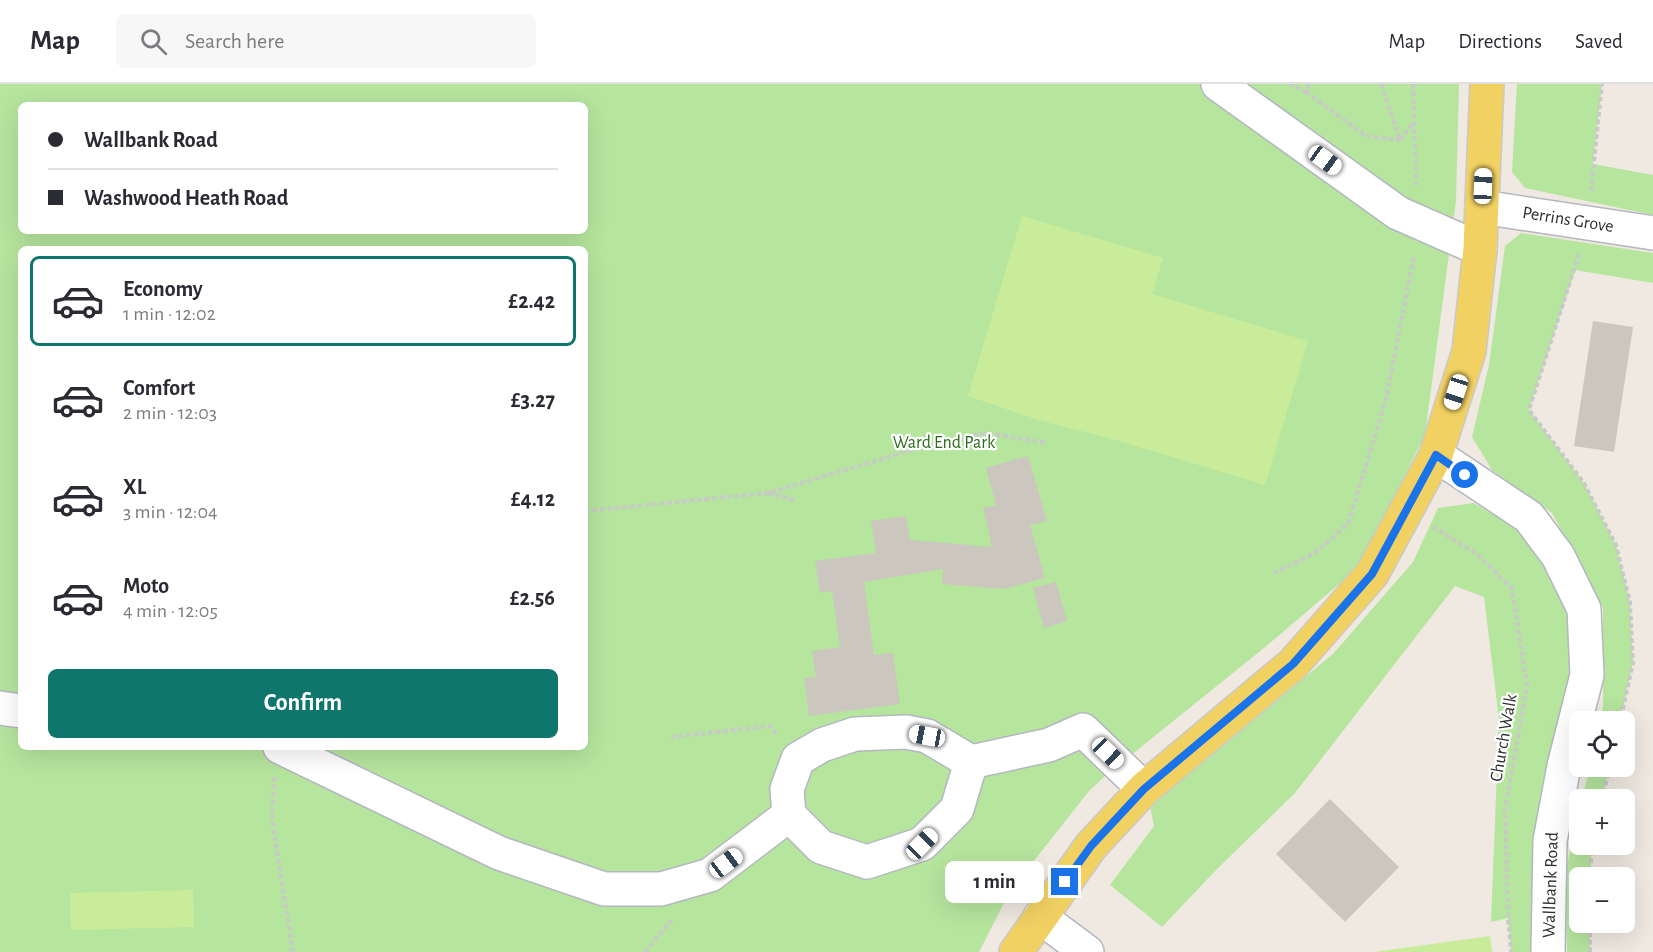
<!DOCTYPE html>
<html lang="en">
<head>
<meta charset="utf-8">
<style>
  body { margin:0; font-family:"Alegreya Sans",sans-serif; background:#f7f7f7; color:#2b2b33; height:100vh; display:flex; flex-direction:column; font-size:22px; white-space:nowrap }
  * { box-sizing:border-box; margin:0 }
  p { font-size:20px; color:#7c7c81 }
  .icon { flex:none; width:33px; height:33px; fill:none; stroke:currentColor; stroke-width:2; stroke-linecap:round; stroke-linejoin:round }
  .map { position:relative; flex:1; overflow:hidden }
  .side { position:absolute; left:18px; top:162px; width:570px; height:504px; display:flex; flex-direction:column; background:#fff; border-radius:9px; box-shadow:0 6px 24px #0002 }
  .side>* { flex:none }
  .guide { position:absolute; left:18px; top:18px; width:570px; height:132px; border-radius:9px; box-shadow:0 6px 24px #0002; display:grid; align-content:center; height:132px; padding:0 30px; background:#fff }
  .buttons { position:absolute; left:1569px; top:627px; display:grid; gap:12px }
  .buttons a { display:grid; place-items:center; width:66px; height:66px; border-radius:9px; background:#fff; box-shadow:0 6px 24px #0002; font-size:30px }
  .end { position:absolute; width:27px; height:27px; margin:-14px; border:8px solid #1a73e8; background:#fff; box-shadow:0 0 0 3px #fff }
  .from { border-radius:50% }
  .bubble { position:absolute; height:42px; border-radius:9px; background:#fff; box-shadow:0 6px 24px #0002; font-size:20px; font-weight:700; line-height:42px; text-align:center }
  .car { position:absolute; width:18px; height:36px; margin:-18px -9px; border-radius:8px; box-shadow:0 0 4px 2px #0007; background:linear-gradient(#fff 24%,#345 0 40%,#fff 0 76%,#345 0 86%,#fff 0) }
  .guide b { display:flex; align-items:center; gap:21px; height:57px; font-size:22px }
  .guide b+b { border-top:2px solid #e1e1e2 }
  .guide i { width:15px; height:15px; background:#2b2b33 }
  ul { padding:10px 0 0; list-style:none }
  li { display:flex; align-items:center; gap:18px; height:90px; margin:0 12px 9px; padding:0 18px; border:3px solid transparent; border-radius:9px }
  li div { flex:1 }
  li b { display:block; font-size:22px }
  li em { font-style:normal; font-weight:700 }
  li.current { border-color:#0f766e }
  li>.icon { width:54px; height:54px; stroke-width:1.5 }
  .cta { display:flex; gap:12px; margin-top:auto; padding:12px 30px }
  .cta a { flex:1; height:69px; border-radius:9px; background:#0f766e; color:#fff; font-size:24px; font-weight:700; line-height:69px; text-align:center }
  header { display:flex; align-items:center; gap:36px; box-sizing:border-box; height:84px; padding:0 30px; background:#fff; border-bottom:2px solid #e1e1e2 }
  header strong { font-size:28px }
  nav { display:flex; gap:33px; margin-inline-start:auto; font-size:21px }
  .search { width:420px; height:54px; background:#f7f7f7; display:flex; align-items:center; gap:15px; box-sizing:border-box; padding:0 21px; border-radius:9px; color:#7c7c81; font-size:22px }
  .map>svg:first-child { display:block }
</style>
</head>
<body>
<header>
<strong>Map</strong>
<div class="search"><svg class="icon" aria-label="search" viewBox="0 0 24 24"><circle cx="10" cy="10" r="6"/><path d="M15 15l6 6"/></svg>Search here</div>
<nav><a>Map</a><a>Directions</a><a>Saved</a></nav>
</header>
<div class="map">
<svg width="1653" height="868" viewBox="0 0 1653 868">
  <rect width="100%" height="100%" fill="#efe9e1"/>
  <!-- green -->
  <path fill="#b6e59e" fill-rule="evenodd" d="M0 0H1459L1456 117 1425 351 1358 484 1264 564 1105 692 1089 707 1010 807 979 868H0ZM21 21H585V147H21ZM21 165H585V663H21Z
    M1517 0H1602L1593 80 1653 91V131L1525 104 1512 88Z
    M1521 149 1653 169V199L1575 186 1529 326 1584 399 1616 461 1630 518 1633 579 1620 637H1600L1603 622V524L1552 429 1492 386 1472 353 1489 281 1505 162Z
    M1474 419 1516 444 1556 493 1574 553 1571 605 1536 868H1511L1508 834 1491 838 1499 635 1484 513 1455 502 1295 709 1217 785 1162 843 1110 801 1154 742 1150 722 1333 570 1413 478 1438 424Z
    M1590 682 1610 683 1602 715H1582Z
    M1579 727 1580 760 1592 761 1590 793 1580 794V838L1590 839V868H1567L1566 786Z"/>
  <!-- pitch -->
  <path fill="#c9ec9a" d="M1022 132 1163 174 1152 210 1308 257 1265 401 1109 354 1045 338 968 312Z
    M193 806 194 843 71 846 70 809Z
    M1490 852 1492 868H1374Z"/>
  <!-- building -->
  <path fill="#cbc7bf" d="M1593 237 1633 243 1614 368 1574 362Z
    M1028 372 1047 437 1030 441 1045 494 1004 505 942 500 943 485 864 498 874 571 893 569 900 620 809 632 804 594 816 593 812 567 840 563 832 507 820 509 815 477 876 469 871 437 906 432 910 456 992 463 983 424 996 421 986 384Z
    M1056 498 1067 537 1044 544 1033 504Z
    M1330 715 1399 783 1345 838 1276 770Z"/>
  <g fill="none" stroke-linecap="round" stroke-linejoin="round">
    <defs>
      <path id="minor" d="M1218 0 1398 129 1480 165
        M1482 123 1653 149
        M1436 371 1529 433 1558 472 1584 525 1587 591 1564 682 1550 757 1548 868
        M0 624 21 627
        M280 663 499 769 604 805H661L710 791 789 731
        M971 678 957 725 922 760 867 778 821 763 789 731 787 705 798 675 822 661 855 650 906 648 927 652 971 678 1049 661 1083 646 1144 705
        M1040 833 1087 868"/>
      <path id="major" d="M1016 868 1091 762 1144 705 1293 580 1372 490 1406 427 1436 371 1469 267 1480 165 1487 0"/>
    </defs>
    <!-- minor casing -->
    <use href="#minor" stroke="#b4b7c1" stroke-width="36"/>
    <!-- major casing -->
    <use href="#major" stroke="#c9c9c9" stroke-width="36"/>
    <!-- path -->
    <path stroke="#c9c9c9" stroke-width="4" stroke-dasharray="4.5 3" stroke-linecap="butt" d="M1289 0 1306 8 1309 0
      M1381 0 1400 56
      M1413 0 1416 101
      M1306 8 1366 52 1400 56
      M1400 56 1413 39
      M1591 107 1602 0
      M1579 170 1529 326 1584 399 1616 461 1630 518 1633 579 1620 638
      M768 409 797 417
      M585 427 768 409 918 364 986 349 1048 359
      M1433 443 1477 470 1512 505 1527 601 1505 725 1508 834 1511 868
      M1274 489 1315 469 1348 440 1386 315 1414 171
      M671 653 770 642 778 652
      M274 693 272 736 293 868
      M1602 716 1610 682
      M1590 794 1592 760
      M645 868 672 836
      M1590 868V838"/>
    <!-- minor -->
    <use href="#minor" stroke="#fff" stroke-width="33"/>
    <!-- major -->
    <use href="#major" stroke="#f2d163" stroke-width="33"/>
  </g>
  <g fill="none" stroke-linecap="round" stroke-linejoin="round">
    <!-- route -->
    <path stroke="#1a73e8" stroke-width="8" d="M1065 798 1091 762 1144 705 1293 580 1372 490 1436 371 1465 391"/>
  </g>
  <g text-anchor="middle" dominant-baseline="central" stroke-width="4.5" stroke-linejoin="round" paint-order="stroke">
    <!-- street labels -->
    <g font-size="18" fill="#2e2e2e" stroke="#fff">
      <text transform="translate(1568 136) rotate(9)">Perrins Grove</text>
      <text transform="translate(1504 654) rotate(-80)">Church Walk</text>
      <text transform="translate(1551 801) rotate(-88)">Wallbank Road</text>
    </g>
    <!-- park labels -->
    <g font-size="18" fill="#2c6e1b" stroke="#fff">
      <text x="944" y="359">Ward End Park</text>
    </g>
  </g>
</svg>
<div class="buttons">
<a><svg class="icon" aria-label="locate" viewBox="0 0 24 24"><circle cx="12" cy="12" r="6"/><path d="M12 2v4M12 18v4M2 12h4M18 12h4"/></svg></a>
<a>+</a>
<a>−</a>
</div>
<i class="end from" style="left:1465px;top:391px"></i>
<i class="end" style="left:1065px;top:798px"></i>
<div class="bubble" style="left:945px;top:777px;width:99px">1 min</div>
<i class="car" style="left:1325px;top:76px;rotate:126deg"></i>
<i class="car" style="left:1483px;top:102px;rotate:2deg"></i>
<i class="car" style="left:1456px;top:308px;rotate:198deg"></i>
<i class="car" style="left:927px;top:652px;rotate:281deg"></i>
<i class="car" style="left:1108px;top:669px;rotate:134deg"></i>
<i class="car" style="left:922px;top:760px;rotate:45deg"></i>
<i class="car" style="left:726px;top:779px;rotate:53deg"></i>
<div class="guide">
<b><i class="from"></i>Wallbank Road</b>
<b><i></i>Washwood Heath Road</b>
</div>
<section class="side">
<ul>
<li class="current"><svg class="icon" aria-label="car" viewBox="0 0 24 24"><path d="M5 17H2v-5l4-1 3-4h7l3 4 3 1v5h-3M9 17h6M6 11h13"/><circle cx="7" cy="17" r="2"/><circle cx="17" cy="17" r="2"/></svg><div><b>Economy</b><p>1 min · 12:02</p></div><em>£2.42</em></li>
<li><svg class="icon" aria-label="car" viewBox="0 0 24 24"><path d="M5 17H2v-5l4-1 3-4h7l3 4 3 1v5h-3M9 17h6M6 11h13"/><circle cx="7" cy="17" r="2"/><circle cx="17" cy="17" r="2"/></svg><div><b>Comfort</b><p>2 min · 12:03</p></div><em>£3.27</em></li>
<li><svg class="icon" aria-label="car" viewBox="0 0 24 24"><path d="M5 17H2v-5l4-1 3-4h7l3 4 3 1v5h-3M9 17h6M6 11h13"/><circle cx="7" cy="17" r="2"/><circle cx="17" cy="17" r="2"/></svg><div><b>XL</b><p>3 min · 12:04</p></div><em>£4.12</em></li>
<li><svg class="icon" aria-label="car" viewBox="0 0 24 24"><path d="M5 17H2v-5l4-1 3-4h7l3 4 3 1v5h-3M9 17h6M6 11h13"/><circle cx="7" cy="17" r="2"/><circle cx="17" cy="17" r="2"/></svg><div><b>Moto</b><p>4 min · 12:05</p></div><em>£2.56</em></li>
</ul>
<div class="cta"><a>Confirm</a></div>
</section>
</div>
</body>
</html>
